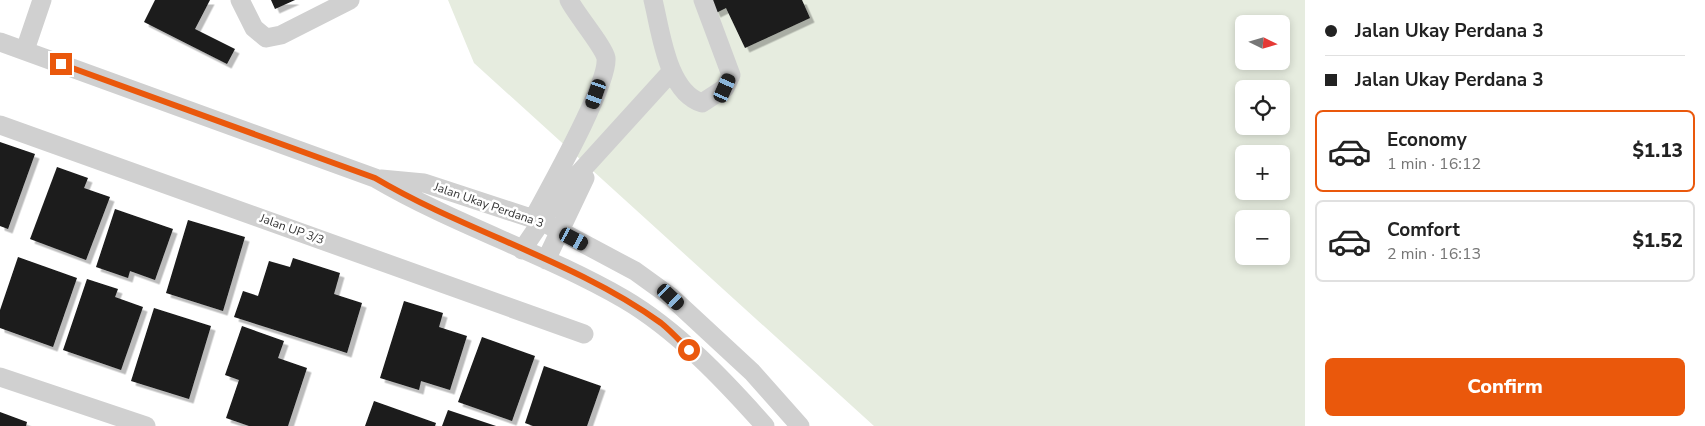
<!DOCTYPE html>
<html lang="en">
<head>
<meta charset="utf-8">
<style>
  body { margin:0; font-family:"Nunito Sans",sans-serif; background:#f2f2f2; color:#222; height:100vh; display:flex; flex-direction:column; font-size:19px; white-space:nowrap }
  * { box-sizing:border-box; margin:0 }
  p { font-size:16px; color:#767676 }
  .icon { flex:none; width:28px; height:28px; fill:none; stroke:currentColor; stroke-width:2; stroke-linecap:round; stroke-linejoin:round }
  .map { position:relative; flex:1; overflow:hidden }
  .sheet { display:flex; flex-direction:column; background:#fff; width:400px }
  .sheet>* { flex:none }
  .banner { display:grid; align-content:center; height:110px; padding:0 20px; background:#fff }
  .needle { width:32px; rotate:95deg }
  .fabs { position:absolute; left:1235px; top:15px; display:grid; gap:10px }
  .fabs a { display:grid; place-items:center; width:55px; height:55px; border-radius:8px; background:#fff; box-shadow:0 2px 8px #0003; font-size:25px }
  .end { position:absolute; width:22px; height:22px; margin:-11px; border:6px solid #ea580c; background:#fff; box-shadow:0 0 0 2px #fff }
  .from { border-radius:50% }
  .car { position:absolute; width:15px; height:30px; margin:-15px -8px; border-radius:6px; box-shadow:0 0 4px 1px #0007; background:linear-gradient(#222 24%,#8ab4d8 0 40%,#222 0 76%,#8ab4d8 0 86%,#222 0) }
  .banner b { display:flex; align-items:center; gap:18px; height:48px; font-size:19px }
  .banner b+b { border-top:1px solid #e0e0e0 }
  .banner i { width:12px; height:12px; background:#222 }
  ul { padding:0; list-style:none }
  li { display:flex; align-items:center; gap:15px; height:82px; margin:0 10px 8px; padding:0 10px; border:2px solid #e0e0e0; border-radius:8px }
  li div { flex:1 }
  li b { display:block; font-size:19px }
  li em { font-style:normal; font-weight:800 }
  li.on { border-color:#ea580c }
  li>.icon { width:45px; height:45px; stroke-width:1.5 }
  .button { display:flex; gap:10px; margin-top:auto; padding:10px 20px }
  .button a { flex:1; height:58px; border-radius:8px; background:#ea580c; color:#fff; font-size:20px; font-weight:800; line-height:58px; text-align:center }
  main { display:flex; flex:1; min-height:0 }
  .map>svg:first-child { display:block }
</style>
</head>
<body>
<main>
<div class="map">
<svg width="1305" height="426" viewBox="0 0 1305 426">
  <defs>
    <filter id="shadow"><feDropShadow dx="4.5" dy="4.5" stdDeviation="0" flood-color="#0004"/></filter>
  </defs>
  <rect width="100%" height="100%" fill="#fff"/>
  <!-- green -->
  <path fill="#e6ecdf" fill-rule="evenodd" d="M448 0H1305V426H874L474 63ZM1244 24H1281V61H1244ZM1244 89H1281V126H1244ZM1244 154H1281V191H1244ZM1244 219H1281V256H1244Z"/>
  <!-- building -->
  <path fill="#1a1a1a" filter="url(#shadow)" d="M155 0H210L195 29 235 49 227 64 144 22Z
    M271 0H295L275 9Z
    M710 0H802L810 18 745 48 726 8 716 13Z
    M0 142 35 154 8 229 0 226Z
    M57 167 88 178 84 188 110 197 86 260 30 239Z
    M115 209 173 229 155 280 130 271 128 278 96 267Z
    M188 220 245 237 223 311 166 293Z
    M18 257 77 278 53 347 0 328V310Z
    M293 258 340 273 334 294 362 303 347 353 234 317 243 291 258 296 269 261 290 267Z
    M87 279 118 289 115 297 143 307 121 370 63 350Z
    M404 301 443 313 439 327 467 336 450 390 421 381 419 390 380 378Z
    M154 308 211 326 189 399 131 381Z
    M242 326 284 341 278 358 307 368 288 426H249L226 418 239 380 225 375Z
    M482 337 535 356 512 421 458 402Z
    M544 366 601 386 587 426H533L525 423Z
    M374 401 436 423 435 426H365Z
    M448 410 496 426H442Z
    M0 412 27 422 26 426H0Z"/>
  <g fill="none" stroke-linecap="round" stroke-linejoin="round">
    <!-- minor -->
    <path stroke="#d0d0d0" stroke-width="19" d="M240 0 254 28 266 38 281 35 350 0
      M653 0C661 32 667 92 702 103L725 88 731 75 703 0
      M0 42 375 178C455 225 544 253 624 299 677 330 725 381 765 426
      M25 50 42 0
      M0 125 584 334
      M381 179 424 183 543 222 635 271 671 297 752 372 800 426
      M533 219C548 191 609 84 606 58 604 47 576 14 569 0
      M522 250 561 193 671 72
      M546 260 585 178
      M0 377 146 426"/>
  </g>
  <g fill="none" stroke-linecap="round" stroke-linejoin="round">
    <!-- route -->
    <path stroke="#ea580c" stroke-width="6" d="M61 64 375 178C466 232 575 261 661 323 671 331 680 341 689 350"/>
  </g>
  <g text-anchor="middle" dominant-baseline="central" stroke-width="5" stroke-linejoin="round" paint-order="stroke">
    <!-- street labels -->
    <g font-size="12" fill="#333" stroke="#fff">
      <text transform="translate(489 205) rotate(19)">Jalan Ukay Perdana 3</text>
      <text transform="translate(292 229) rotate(20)">Jalan UP 3/3</text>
    </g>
  </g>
</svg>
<div class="fabs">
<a><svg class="needle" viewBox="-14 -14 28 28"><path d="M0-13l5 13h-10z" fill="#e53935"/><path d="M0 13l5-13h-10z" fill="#767676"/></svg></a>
<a><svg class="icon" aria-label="locate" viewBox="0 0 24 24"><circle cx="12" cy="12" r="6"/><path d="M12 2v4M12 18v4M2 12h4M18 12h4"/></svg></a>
<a>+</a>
<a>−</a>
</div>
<i class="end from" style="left:689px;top:350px"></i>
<i class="end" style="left:61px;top:64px"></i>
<i class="car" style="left:725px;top:88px;rotate:24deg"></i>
<i class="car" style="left:596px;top:94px;rotate:199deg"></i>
<i class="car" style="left:574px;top:239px;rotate:118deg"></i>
<i class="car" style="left:671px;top:297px;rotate:133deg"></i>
</div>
<section class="sheet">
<div class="banner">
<b><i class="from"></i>Jalan Ukay Perdana 3</b>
<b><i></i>Jalan Ukay Perdana 3</b>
</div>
<ul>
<li class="on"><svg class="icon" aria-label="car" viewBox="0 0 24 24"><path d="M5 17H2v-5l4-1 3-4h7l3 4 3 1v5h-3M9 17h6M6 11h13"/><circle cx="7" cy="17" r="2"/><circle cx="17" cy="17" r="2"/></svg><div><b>Economy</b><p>1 min · 16:12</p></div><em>$1.13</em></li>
<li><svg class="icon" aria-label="car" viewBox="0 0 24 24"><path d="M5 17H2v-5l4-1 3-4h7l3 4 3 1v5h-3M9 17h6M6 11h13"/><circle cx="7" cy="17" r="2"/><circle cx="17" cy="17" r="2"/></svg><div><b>Comfort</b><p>2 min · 16:13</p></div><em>$1.52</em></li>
</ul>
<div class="button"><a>Confirm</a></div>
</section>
</main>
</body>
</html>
